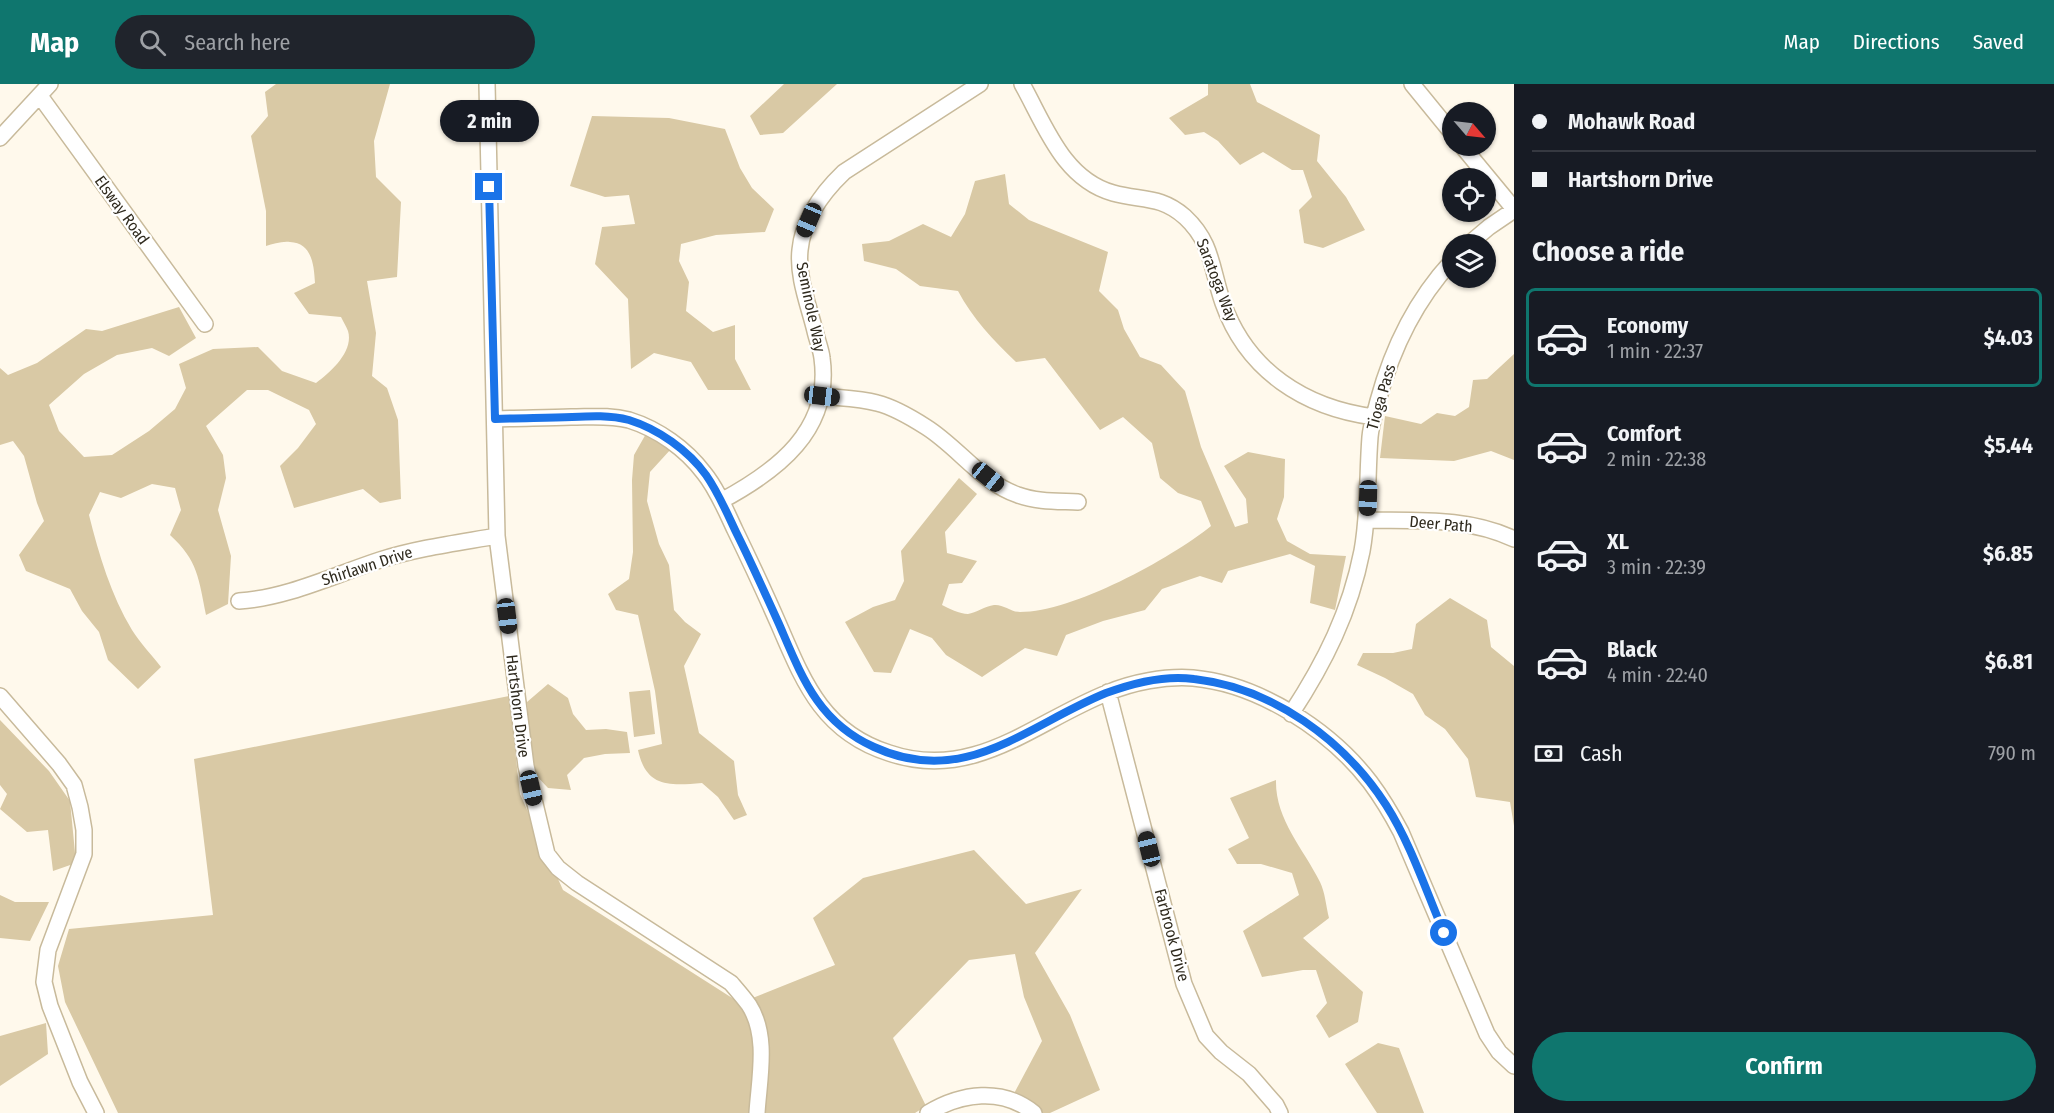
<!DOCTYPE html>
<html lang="en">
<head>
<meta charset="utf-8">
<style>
  body { margin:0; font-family:"Fira Sans Condensed",sans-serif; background:#20242c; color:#f1f3f6; height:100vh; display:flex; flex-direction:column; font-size:22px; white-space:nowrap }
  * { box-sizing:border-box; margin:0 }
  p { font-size:20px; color:#9ea1a6 }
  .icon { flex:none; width:33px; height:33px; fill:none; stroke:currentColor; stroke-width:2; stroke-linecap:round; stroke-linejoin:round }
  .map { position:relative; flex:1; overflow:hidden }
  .panel { display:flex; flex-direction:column; background:#171b24; width:540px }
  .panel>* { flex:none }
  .top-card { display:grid; align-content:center; height:132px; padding:0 18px; background:#171b24 }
  .needle { width:39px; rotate:118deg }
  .buttons { position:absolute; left:1442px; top:18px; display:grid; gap:12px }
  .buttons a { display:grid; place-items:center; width:54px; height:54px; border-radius:50%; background:#171b24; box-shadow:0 2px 4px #0004; font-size:30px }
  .end { position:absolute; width:27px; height:27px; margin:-14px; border:8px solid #1a73e8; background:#fff; box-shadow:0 0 0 3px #fff }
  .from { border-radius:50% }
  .bubble { position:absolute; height:42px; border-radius:21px; background:#171b24; box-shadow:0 2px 4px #0004; font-size:20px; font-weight:700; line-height:42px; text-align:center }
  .car { position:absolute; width:18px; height:36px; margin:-18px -9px; border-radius:8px; box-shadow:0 0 4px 2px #0007; background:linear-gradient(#222 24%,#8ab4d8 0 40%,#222 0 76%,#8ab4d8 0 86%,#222 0) }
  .top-card b { display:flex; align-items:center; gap:21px; height:57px; font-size:22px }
  .top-card b+b { border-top:2px solid #363941 }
  .top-card i { width:15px; height:15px; background:#f1f3f6 }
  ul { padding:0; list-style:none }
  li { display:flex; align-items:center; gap:18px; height:99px; margin:0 12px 9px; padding:0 6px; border:3px solid transparent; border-radius:9px }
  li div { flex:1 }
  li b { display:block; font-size:22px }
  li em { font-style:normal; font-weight:700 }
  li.on { border-color:#0f766e }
  li>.icon { width:54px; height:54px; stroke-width:1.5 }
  h2 { padding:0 18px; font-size:27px; line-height:72px }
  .pay { display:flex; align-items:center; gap:15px; height:66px; padding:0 18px; font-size:22px }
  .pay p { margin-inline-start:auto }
  .cta { display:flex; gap:12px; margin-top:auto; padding:12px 18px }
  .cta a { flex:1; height:69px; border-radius:36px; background:#0f766e; color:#fff; font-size:24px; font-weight:700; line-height:69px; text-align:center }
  header { display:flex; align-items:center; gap:36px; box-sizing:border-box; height:84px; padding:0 30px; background:#0f766e; color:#fff }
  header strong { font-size:28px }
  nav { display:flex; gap:33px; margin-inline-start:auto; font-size:21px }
  .search { width:420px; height:54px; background:#20242c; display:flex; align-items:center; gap:15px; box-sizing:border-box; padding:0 21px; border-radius:33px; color:#9ea1a6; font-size:22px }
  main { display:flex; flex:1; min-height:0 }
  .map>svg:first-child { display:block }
</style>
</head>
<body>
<header>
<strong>Map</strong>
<div class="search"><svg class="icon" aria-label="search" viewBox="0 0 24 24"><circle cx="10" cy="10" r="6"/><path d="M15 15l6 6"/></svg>Search here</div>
<nav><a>Map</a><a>Directions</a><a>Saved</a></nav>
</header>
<main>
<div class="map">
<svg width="1514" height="1029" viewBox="0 0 1514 1029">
  <rect width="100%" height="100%" fill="#fff9ec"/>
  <!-- green -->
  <path fill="#d9c9a5" d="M276 0H390L374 57 376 93 401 118 397 193 367 197 376 249 372 292 387 304 398 336 401 415 380 419 363 405 294 424 280 382 298 364 316 340 309 326 268 306H247L206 342 223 371 226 394 218 426 231 472 228 520 206 531C199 496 198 476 170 451L181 426 175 404 152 400 121 414 100 408 89 431C99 471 111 511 132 546 140 559 152 571 161 583L138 605 108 576 99 548 82 527 70 505 26 487 19 471 44 437 37 419 24 372 13 357 0 361V284L8 291 37 279 86 245 102 247 179 223 196 254 169 272 152 264 117 271 84 290 49 321 59 347 84 373 112 371 149 347 175 325 186 304 179 280 213 265 258 263 282 287 316 299C331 288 354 267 348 247 346 242 343 237 341 233L309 230 294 209 315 199C314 181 312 159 290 158 282 157 273 160 266 162V127L251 52 268 32 265 8Z
    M784 0H837L783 49 760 51 750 32Z
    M1208 0H1250L1257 18 1320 51 1317 77 1346 113 1365 146 1323 164 1304 159 1299 126 1312 113 1303 86H1292L1263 68 1240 81 1218 57 1204 48 1185 51 1169 34 1208 11Z
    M592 32 669 34 725 45 740 84 752 104 774 125 765 148 716 151 681 160 679 177 689 198 686 227 713 248 735 241V275L751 306H708L691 278 654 269 631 285 628 215 595 180 602 143 635 140 629 111 605 113 570 102Z
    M1005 90 1009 120 1029 136 1108 168 1099 207 1118 226 1124 245 1140 273 1161 281 1185 307 1201 363 1235 443 1248 439 1246 415 1224 382 1248 368 1285 375 1284 413 1277 435 1287 457 1310 470 1346 472 1335 526 1310 519 1315 482 1290 470 1228 487 1222 499 1200 492 1162 505 1145 526 1103 537 1066 551 1057 572 1025 564 982 593 946 571 932 554 910 545 891 589 874 588 845 538 873 523 895 516 904 497 901 467 959 394 977 410 945 448 947 469 977 477 962 499 949 500 942 521C948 524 960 530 968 530 976 529 985 522 994 521 1003 520 1011 528 1020 528 1073 528 1170 475 1211 442L1201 417 1178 409 1160 394 1152 359 1123 333 1100 346 1045 274 1016 278C993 256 973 235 958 207L920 202 896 185 864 177 862 160 889 157 923 140 951 153 965 130 975 97Z
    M1514 270V376L1491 367 1454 377 1380 374 1385 332 1421 340 1437 329 1455 332 1469 323 1473 296 1487 295Z
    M647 348 671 365 650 388 647 417 659 460 669 481 674 526 685 538 701 550 684 582 699 649 734 677 738 711 747 731 734 736 718 713 702 699C668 702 646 703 638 666L662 660 655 607 638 531 616 526 608 510 629 495 633 468 632 396 634 371Z
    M1450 514 1487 536 1491 563 1514 582V742L1510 718 1476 713 1468 675 1445 645 1425 631 1413 610 1385 594 1357 581 1363 569H1393L1412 565 1416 540Z
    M548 600 568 614 573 630 586 646 606 645 627 648 630 669 605 670 584 674 567 691 571 706 548 704 531 686 527 618Z
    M650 606 655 650 634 653 629 608Z
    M509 612 520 710 563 806 740 919 835 881 813 834 863 794 974 766 1026 820 1082 805 1035 869 1070 931 1100 1006 1050 1029H1024L1010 1017 1042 957 1024 913 1015 870 969 876 893 954 926 1022 915 1029H118L65 918 58 882 69 845 213 831 194 675Z
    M0 636 49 687 70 717 76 779 53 787 48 746 27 748 0 725 7 710 0 701Z
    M1276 696C1275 735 1303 764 1320 798 1325 808 1326 822 1329 834L1303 854 1363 908 1358 938 1329 954 1316 932 1327 919 1316 886H1303L1262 893 1243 847 1299 811 1292 789 1261 780H1237L1228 765 1249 754 1230 714Z
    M0 811 15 818H49L30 857 0 854Z
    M46 939 48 970 0 1002V952Z
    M1378 959 1399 964 1424 1029H1377L1345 980Z"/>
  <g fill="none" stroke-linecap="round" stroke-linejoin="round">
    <defs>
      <path id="minor" d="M487 0 497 452 526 682 547 770 558 784 577 799 731 899C737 906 744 914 749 921 769 952 759 995 757 1029
        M1022 0C1045 41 1063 95 1113 109 1141 117 1160 111 1185 133 1213 159 1211 185 1223 219 1247 287 1305 324 1374 333
        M1412 0 1452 49
        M40 12 205 240
        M0 54 50 0
        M1462 62 1514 125
        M1469 160 1489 143 1514 126
        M822 312C839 314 859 314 877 319 893 323 912 334 926 343 958 363 982 399 1018 411 1037 418 1058 417 1078 418
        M495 335C520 334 546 334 571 333 591 333 610 331 629 336 658 345 686 365 704 389 717 405 726 427 735 446 750 477 765 509 779 541 804 599 823 648 889 669 974 698 1034 638 1107 609 1133 598 1165 592 1193 594 1259 600 1330 646 1370 698 1382 714 1392 731 1401 748L1487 950 1499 968 1514 982
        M721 417C777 387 832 346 822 274 821 265 817 256 815 247 809 222 797 193 800 166 803 135 822 109 844 88L980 0
        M1367 436C1416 437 1468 433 1514 455
        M239 517C287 514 334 491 380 476 418 464 457 459 497 452
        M1108 608 1184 900 1206 952 1221 968 1249 990 1276 1021 1280 1029
        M0 612 59 680 74 701 80 723 84 746V770L48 866 44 898 50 922 80 998 96 1029
        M1291 630C1325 578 1350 528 1362 467 1369 429 1367 391 1370 353 1371 341 1375 329 1378 317 1392 265 1415 217 1452 177
        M928 1029C961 1009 1002 1003 1034 1029"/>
    </defs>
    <!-- minor casing -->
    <use href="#minor" stroke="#c8ba9b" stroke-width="18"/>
    <!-- minor -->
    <use href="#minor" stroke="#fff" stroke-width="15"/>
  </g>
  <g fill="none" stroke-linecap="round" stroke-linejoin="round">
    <!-- route -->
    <path stroke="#1a73e8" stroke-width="8" d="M489 103 495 335C521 334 546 334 572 333 591 332 610 331 629 336 658 345 688 366 706 391 718 408 727 429 736 448 751 478 765 509 779 540 802 593 818 638 874 663 965 705 1027 641 1106 609 1133 599 1166 591 1194 595 1273 604 1344 656 1386 721 1411 760 1426 807 1444 849"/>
  </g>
  <g text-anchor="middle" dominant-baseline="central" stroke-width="4.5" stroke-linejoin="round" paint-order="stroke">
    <!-- street labels -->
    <g font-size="16" fill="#2f2a1e" stroke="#fff">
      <text transform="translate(122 126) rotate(54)">Elsway Road</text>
      <text transform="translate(1217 196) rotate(69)">Saratoga Way</text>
      <text transform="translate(811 223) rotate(78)">Seminole Way</text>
      <text transform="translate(1381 313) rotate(-74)">Tioga Pass</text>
      <text transform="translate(1441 440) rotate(5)">Deer Path</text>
      <text transform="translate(367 482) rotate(-18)">Shirlawn Drive</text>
      <text transform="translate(518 622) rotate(83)">Hartshorn Drive</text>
      <text transform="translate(1172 851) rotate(75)">Farbrook Drive</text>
    </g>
  </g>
</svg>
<div class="buttons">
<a><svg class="needle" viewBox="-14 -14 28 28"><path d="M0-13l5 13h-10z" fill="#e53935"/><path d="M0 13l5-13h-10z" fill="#9ea1a6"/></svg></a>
<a><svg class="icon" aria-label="locate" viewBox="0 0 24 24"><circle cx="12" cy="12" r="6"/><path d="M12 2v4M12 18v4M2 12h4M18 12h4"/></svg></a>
<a><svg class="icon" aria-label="layers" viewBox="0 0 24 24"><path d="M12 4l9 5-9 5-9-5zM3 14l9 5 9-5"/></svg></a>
</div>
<i class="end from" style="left:1444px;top:849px"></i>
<i class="end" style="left:489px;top:103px"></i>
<div class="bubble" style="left:440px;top:16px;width:99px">2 min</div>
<i class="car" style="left:809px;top:136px;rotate:203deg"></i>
<i class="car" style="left:822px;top:312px;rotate:97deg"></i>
<i class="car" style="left:988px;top:393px;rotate:129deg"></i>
<i class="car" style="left:1368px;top:414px;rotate:182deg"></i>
<i class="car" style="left:507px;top:532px;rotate:173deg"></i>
<i class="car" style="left:531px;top:704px;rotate:167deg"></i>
<i class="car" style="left:1149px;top:765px;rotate:346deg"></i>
</div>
<section class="panel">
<div class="top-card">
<b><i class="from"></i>Mohawk Road</b>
<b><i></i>Hartshorn Drive</b>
</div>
<h2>Choose a ride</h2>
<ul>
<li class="on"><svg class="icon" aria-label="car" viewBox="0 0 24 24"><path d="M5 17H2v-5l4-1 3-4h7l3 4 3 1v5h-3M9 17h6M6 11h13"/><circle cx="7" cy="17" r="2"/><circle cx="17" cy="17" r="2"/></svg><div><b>Economy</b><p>1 min · 22:37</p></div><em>$4.03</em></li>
<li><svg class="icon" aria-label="car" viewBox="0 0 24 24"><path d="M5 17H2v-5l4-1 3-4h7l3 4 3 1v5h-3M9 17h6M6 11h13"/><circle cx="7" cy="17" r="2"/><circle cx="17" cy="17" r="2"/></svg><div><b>Comfort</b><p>2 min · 22:38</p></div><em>$5.44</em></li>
<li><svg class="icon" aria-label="car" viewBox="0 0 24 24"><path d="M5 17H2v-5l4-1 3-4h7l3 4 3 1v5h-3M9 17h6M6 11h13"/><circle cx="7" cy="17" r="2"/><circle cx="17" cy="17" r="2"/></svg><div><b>XL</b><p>3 min · 22:39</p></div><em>$6.85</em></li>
<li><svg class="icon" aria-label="car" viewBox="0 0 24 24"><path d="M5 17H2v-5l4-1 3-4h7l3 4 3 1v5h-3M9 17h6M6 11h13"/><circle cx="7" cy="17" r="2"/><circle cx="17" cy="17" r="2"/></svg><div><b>Black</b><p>4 min · 22:40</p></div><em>$6.81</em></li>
</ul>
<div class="pay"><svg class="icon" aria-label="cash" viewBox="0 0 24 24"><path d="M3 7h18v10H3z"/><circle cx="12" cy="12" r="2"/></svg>Cash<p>790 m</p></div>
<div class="cta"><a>Confirm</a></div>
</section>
</main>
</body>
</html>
